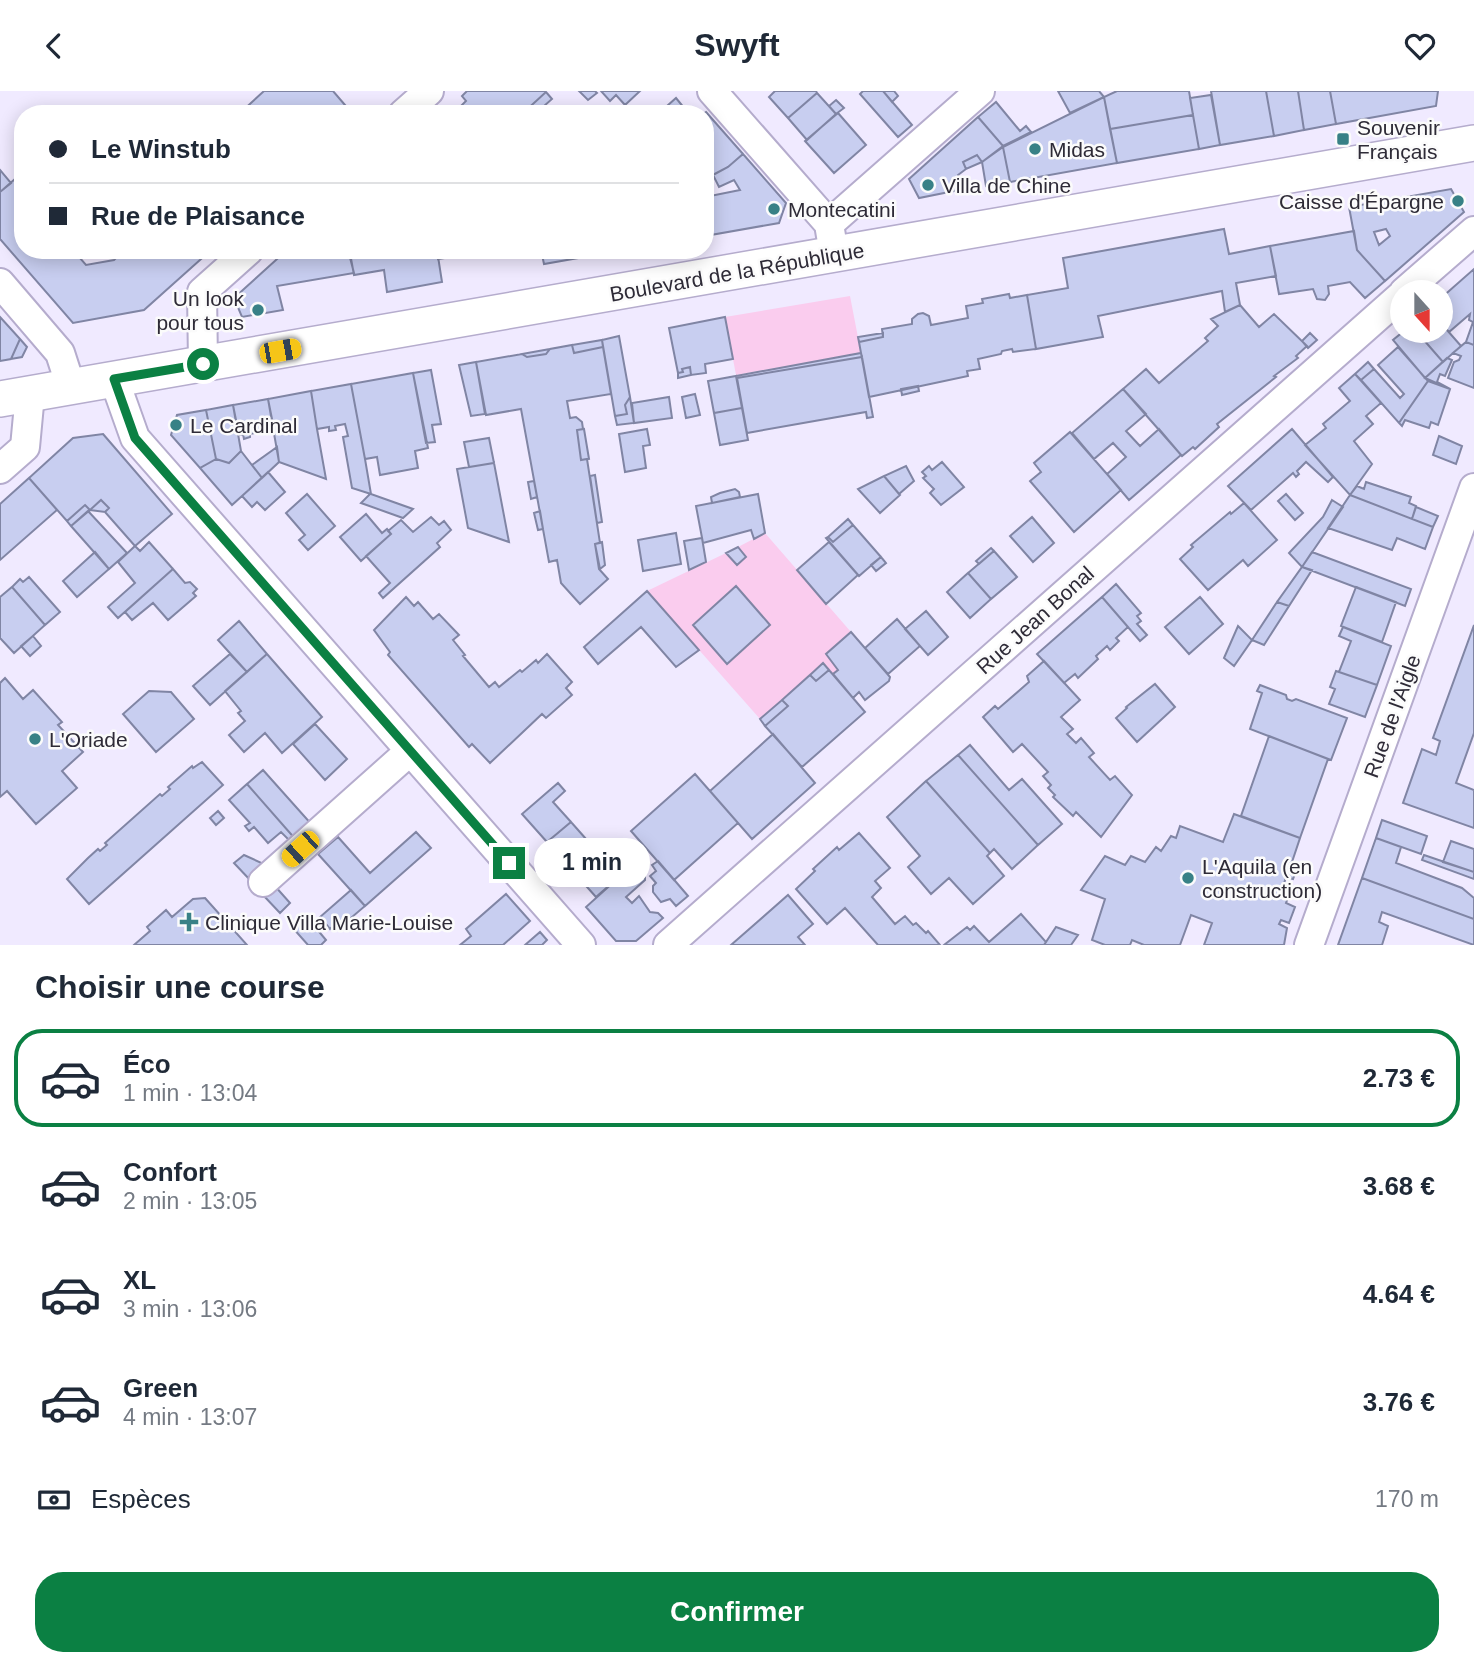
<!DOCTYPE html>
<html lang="fr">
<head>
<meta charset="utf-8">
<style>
  body { margin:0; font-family:Helvetica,sans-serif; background:#f6f6f7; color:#1f2937; height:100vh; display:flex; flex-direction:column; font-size:26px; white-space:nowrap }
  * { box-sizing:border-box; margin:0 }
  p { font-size:23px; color:#747a83 }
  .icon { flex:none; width:38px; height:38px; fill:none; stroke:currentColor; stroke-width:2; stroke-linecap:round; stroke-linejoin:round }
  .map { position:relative; height:854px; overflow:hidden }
  .drawer { display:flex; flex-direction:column; background:#fff; flex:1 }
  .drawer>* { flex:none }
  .top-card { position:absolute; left:14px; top:14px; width:700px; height:154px; border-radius:28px; box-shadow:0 4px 18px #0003; display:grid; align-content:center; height:154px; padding:0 35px; background:#fff }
  .needle { width:46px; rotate:159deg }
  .tools { position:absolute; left:1390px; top:189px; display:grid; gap:14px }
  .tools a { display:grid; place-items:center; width:63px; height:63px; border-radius:50%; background:#fff; box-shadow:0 4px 18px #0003; font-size:35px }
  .end { position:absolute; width:32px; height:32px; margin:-16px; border:9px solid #0b8043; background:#fff; box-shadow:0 0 0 4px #fff }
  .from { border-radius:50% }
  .bubble { position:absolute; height:49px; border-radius:24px; background:#fff; box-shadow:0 4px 18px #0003; font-size:23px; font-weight:800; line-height:49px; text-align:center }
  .car { position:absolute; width:21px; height:42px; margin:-21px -10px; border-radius:9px; box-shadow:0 0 5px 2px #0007; background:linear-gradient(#f5c518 24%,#345 0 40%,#f5c518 0 76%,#345 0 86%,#f5c518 0) }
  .top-card b { display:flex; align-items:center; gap:24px; height:66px; font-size:26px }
  .top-card b+b { border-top:2px solid #e0e1e3 }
  .top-card i { width:18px; height:18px; background:#1f2937 }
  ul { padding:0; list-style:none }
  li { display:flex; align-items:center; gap:21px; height:98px; margin:0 14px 10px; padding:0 21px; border:4px solid transparent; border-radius:28px }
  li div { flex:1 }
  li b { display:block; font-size:26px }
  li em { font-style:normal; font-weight:800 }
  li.current { border-color:#0b8043 }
  li>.icon { width:63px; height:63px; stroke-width:1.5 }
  h2 { padding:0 35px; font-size:32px; line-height:84px }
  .pay { display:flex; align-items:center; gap:18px; height:77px; padding:0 35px; font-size:26px }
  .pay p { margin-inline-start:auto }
  .action { display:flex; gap:14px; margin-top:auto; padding:14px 35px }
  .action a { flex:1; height:80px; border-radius:28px; background:#0b8043; color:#fff; font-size:28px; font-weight:800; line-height:80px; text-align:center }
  header { display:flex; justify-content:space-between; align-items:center; height:91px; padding:0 35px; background:#fff; font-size:32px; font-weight:800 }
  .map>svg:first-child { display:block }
</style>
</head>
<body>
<header><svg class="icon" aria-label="back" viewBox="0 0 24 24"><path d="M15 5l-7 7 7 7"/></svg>Swyft<svg class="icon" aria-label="heart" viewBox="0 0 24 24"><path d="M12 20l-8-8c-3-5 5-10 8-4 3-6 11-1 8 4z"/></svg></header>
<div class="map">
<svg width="1474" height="854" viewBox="0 0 1474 854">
  <rect width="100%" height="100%" fill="#f0eaff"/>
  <!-- green -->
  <path fill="#faccee" d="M850 205 861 262 736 284 725 226Z
    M765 442 851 541 826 563 838 579 833 583 823 573 760 628 647 500 726 462 737 474 746 466 738 456Z"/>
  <!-- building -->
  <path fill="#c8cef0" stroke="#8085a4" stroke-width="2" fill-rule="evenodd" d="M264 0H333L345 14 335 23H239Z
    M467 0H545L546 1 522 23H453L466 10 462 5Z
    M579 0H595L597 2 588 9Z
    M601 0H640L625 14 616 4 610 10Z
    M775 0H816L817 2 788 27 769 6Z
    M863 0H883L912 34 898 46 860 3Z
    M883 0H894L898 5 892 11Z
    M1058 0H1099L1104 6 1070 22Z
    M1117 0H1189L1193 24 1110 38 1104 6Z
    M1211 0H1266L1274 45 1220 54Z
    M1266 0H1298L1304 39 1274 45Z
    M1298 0H1330L1336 33 1304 39Z
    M1330 0H1438L1436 15 1336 33Z
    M546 1 552 8 535 23H522Z
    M817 2 836 23 807 49 788 27Z
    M1211 4 1220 54 1199 58 1190 7Z
    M1104 6 1117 72 1010 91 1003 56Z
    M676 7 689 23H658Z
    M836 9 844 17 836 23 829 15Z
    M996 11 1020 40 1026 35 1031 41 1003 55 978 26Z
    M706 21 743 63 728 76 707 87 705 83V23H703Z
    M838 22 866 54 834 82 805 50Z
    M1193 24 1199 58 1117 72 1110 38Z
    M978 26 1003 55 982 71 977 64 963 71 966 78 958 84 964 98 919 107 909 88Z
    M1003 56 1010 91 986 95 982 71Z
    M743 63 786 112 779 132 705 145V106L740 99 734 89 719 96 713 84 728 76Z
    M977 64 982 71 966 78 963 71Z
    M0 79 11 92 0 101Z
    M23 81V159H73L86 174 114 169 124 159 210 160 144 219 73 232 0 148V101Z
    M1451 98 1464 121 1385 190 1357 159 1349 116ZM1386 138 1390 145 1379 154 1374 141Z
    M1224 138 1229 163 1270 155 1276 185 1236 192 1240 214 1225 221 1222 200 1098 225 1103 246 1036 258 1027 204 1068 197 1063 167Z
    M1354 140 1357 159 1385 190 1365 207 1350 191 1328 195 1329 203 1325 209 1317 208 1313 198 1279 203 1270 155Z
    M287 159H348L354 182 277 195 283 219 242 226 234 207Z
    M355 159H392L393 165 403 163 402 159H411L412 162 437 159 442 191 387 201 384 179 354 184 350 162Z
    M437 159H494L438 168Z
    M541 159H624L544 173Z
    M1474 178V254L1466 251 1473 231 1469 229 1470 223 1449 241 1440 231V208Z
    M1009 203 1010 207 1027 204 1036 258 1013 261 1012 258 1002 260 1001 263 978 268 980 278 967 280 968 285 869 306 859 251 883 246 882 238 912 233V228L918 223 923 222 929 225 931 234 968 227 966 215 983 212 982 208Z
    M1240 214 1259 236 1274 223 1307 255 1296 265 1298 267 1274 285 1276 286 1217 333 1219 336 1195 358 1193 356 1182 365 1123 298 1146 278 1159 292 1208 250 1205 247 1218 235 1211 228Z
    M0 226 20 248 11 268 0 270Z
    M725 226 733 268 705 273 706 282 691 284 690 276 682 278 683 281 678 282 669 237Z
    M1440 231 1461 255 1443 271 1416 240H1440Z
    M1404 240H1416L1443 271 1425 287 1393 249Z
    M883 242V246L859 251 858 246Z
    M1310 242 1317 249 1308 257 1302 250Z
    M619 245 630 306 625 314 627 323 615 325 602 249Z
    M20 248 27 256 22 266 11 268Z
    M602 249 603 256 574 262 572 254Z
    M1466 251 1474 254V297L1448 287 1454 271 1459 269 1461 265 1453 262Z
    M572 254 574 262 603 256 611 303 567 310 570 327 576 326 582 331 583 338 577 339 581 369 587 368 600 452 595 453 599 478 608 488 580 513 561 492 557 469 549 471 521 318 486 324 476 271 522 263 527 266 546 263 550 258Z
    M1398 256 1428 290 1399 332 1361 289 1374 278 1400 307 1404 303 1378 274Z
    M550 258 546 263 527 266 522 263Z
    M861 262 862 266 737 287 736 285Z
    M862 266 873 326 867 327 866 321 747 342 737 287Z
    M1447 267 1452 269 1445 285 1440 283 1437 291 1450 298 1425 287Z
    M476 271 485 323 471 325 459 274Z
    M1368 271 1374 278 1361 289 1355 283Z
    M690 276 691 284 678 287V282L683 281 682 278Z
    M431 279 441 333 432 334 435 351 426 352 413 282Z
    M413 282 428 357 415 360 418 377 380 384 377 366 365 368 351 293Z
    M1355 283 1381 312 1366 325 1373 333 1354 350 1372 373 1350 404 1305 354 1326 337 1323 333 1350 310 1339 297Z
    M736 285 742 317 714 322 708 290Z
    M1428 290 1450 298 1438 334 1431 331 1429 337 1405 329 1402 335 1399 332Z
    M351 293 365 368 371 403 352 397 343 346 348 345 345 333 335 335 336 339 329 340V336L317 338 311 300Z
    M918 295 919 300 902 304 901 298Z
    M1123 298 1146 323 1126 340 1140 355 1159 338 1181 364 1129 409 1107 383 1126 366 1113 352 1094 368 1072 342Z
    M311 300 317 338 326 388 279 371 268 308Z
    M695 303 700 324 686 327 682 306Z
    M630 306 634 332 617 334 615 325 627 323 625 314Z
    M669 306 672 327 634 332 632 312Z
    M268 308 274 338 250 343V346L244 348 243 343 239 344 233 314Z
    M233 314 241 360 229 372 216 368 206 319Z
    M742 317 748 349 720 354 714 322Z
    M206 319 216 368 200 377 171 344 177 324Z
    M584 338 589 368 581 369 577 339Z
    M647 338 650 354 643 355 646 377 625 381 619 343Z
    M1292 338 1333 386 1328 391 1306 371 1297 380 1299 383 1296 386 1293 382 1251 419 1228 395Z
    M1070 341 1121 399 1074 441 1030 390 1041 381 1034 372Z
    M103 343 172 423 135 455 105 421 109 417 101 409 90 419 85 414 67 430 29 387 73 347Z
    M1439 345 1462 355 1456 373 1433 364Z
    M489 347 494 372 469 376 464 351Z
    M277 356 279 371 262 387 252 374Z
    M241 360 262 387 232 414 200 377 216 368 229 372Z
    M942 371 964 396 941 414 930 402 934 398 923 387 926 385 922 381 929 375 932 379Z
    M494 372 509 451 468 437 457 378Z
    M906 375 914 390 899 403 884 385Z
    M268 381 285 401 265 419 257 411 252 416 242 405Z
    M595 384 602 431 597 432 590 385Z
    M884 385 900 404 880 422 858 398Z
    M29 387 57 419 0 469V413Z
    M534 390 537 406 531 408 528 391Z
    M1366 391 1411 406 1409 412 1416 415 1412 428 1350 404 1357 395 1364 398Z
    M735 398 739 401 740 406 712 412 711 406 720 402Z
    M307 403 335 435 308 459 299 449 305 444 286 422Z
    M370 403H371L413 418 403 427 361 412Z
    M758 403 765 442 754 448 751 439 703 452 696 415Z
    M1286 403 1303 422 1295 429 1278 410Z
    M1350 404 1433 436 1425 458 1397 447 1392 459 1328 437Z
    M101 409 109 417 105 421 90 419Z
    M1332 409 1343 416 1302 476 1289 462 1323 426Z
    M1244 412 1277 449 1248 475 1243 469 1208 499 1180 468 1193 456 1191 454 1230 421 1231 423Z
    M85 414 90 419 71 435 67 430Z
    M1416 416 1438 425 1433 436 1412 428Z
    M88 420 127 462 109 478 71 435Z
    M540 420 543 438 538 439 534 422Z
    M366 423 382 442 387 438 391 443 361 470 340 446Z
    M431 426 439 434 444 430 451 439 437 452 440 456 383 507 379 502 390 492 366 465 391 443 388 440 401 429 413 441Z
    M1032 426 1054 452 1033 471 1010 445Z
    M848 428 853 434 833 451 828 446Z
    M853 434 881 466 859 485 826 447 828 446 833 451Z
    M676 442 681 473 643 480 638 449Z
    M702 447 706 471 689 479 684 450Z
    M149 451 173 478 118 527 108 516 135 492 118 471 135 455 140 460Z
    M602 451 605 474 600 478 595 453Z
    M829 451 858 484 826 513 797 479Z
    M738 456 746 466 737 474 726 462Z
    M991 457 994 460 979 473 976 470Z
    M994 460 1017 486 991 508 968 482Z
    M95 461 109 478 77 506 63 490Z
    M1312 461 1411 498 1405 515 1302 476Z
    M881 466 886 472 876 480 871 474Z
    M1302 476 1312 479 1289 515 1277 511Z
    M173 478 185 492 190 491 197 498 193 502 196 505 168 529 153 512 132 529 125 521Z
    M968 482 991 508 970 527 947 501Z
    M29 486 60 521 45 534 12 496 20 488 23 491Z
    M1116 493 1141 522 1137 525 1141 530 1137 533 1147 544 1140 550 1102 506Z
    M736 495 770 534 727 573 693 534Z
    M12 496 45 534 14 562 0 547V506Z
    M1356 496 1396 511 1382 551 1341 535Z
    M647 500 699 559 676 576 641 536 598 573 584 556Z
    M406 506 414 515 418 511 433 528 439 523 459 544 453 549 465 564 463 565 489 596 495 591 499 596 520 579 522 581 536 569 538 572 547 563 572 591 566 597 572 604 546 627 542 623 490 672 472 653 469 656 388 564 390 561 374 539Z
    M1102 506 1128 536 1116 547 1119 550 1110 559 1107 555 1096 565 1098 568 1078 587 1075 583 1064 592 1037 563Z
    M1200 506 1223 533 1189 563 1165 536Z
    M1277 511 1289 515 1264 554 1252 549Z
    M926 520 948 546 928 564 905 538Z
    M897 528 920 555 888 583 865 557Z
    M239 530 267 563 247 581 218 549Z
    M1474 534V642L1456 692 1474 699V737L1403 712 1422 658 1436 664 1440 650 1433 647Z
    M1238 535 1252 549 1234 575 1224 567Z
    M1343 536 1391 555 1377 594 1339 581 1351 550 1339 545Z
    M851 541 890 586 889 590 865 609 859 601 853 607 833 583 838 579 826 563Z
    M33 545 41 555 30 565 21 555Z
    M230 563 247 581 210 614 193 595Z
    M267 563 322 626 282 662 265 642 244 661 229 644 245 630 238 622 241 620 225 600Z
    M1044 570 1080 609 1061 626 1073 638 1067 643 1076 652 1081 647 1094 662 1089 666 1110 689 1115 685 1132 704 1101 746 1076 721 1073 725 1053 706 1055 704 1048 697 1051 694 1043 685 1048 681 1022 653 1013 661 983 626 995 615 998 618 1029 591 1027 585Z
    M823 572 829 579 816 590 810 584Z
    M829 579 865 621 802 676 765 635 788 615 782 609 810 584 816 590Z
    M1336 580 1377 594 1365 626 1329 613 1335 598 1330 596Z
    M5 587 23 608 33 599 62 631 58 634 83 661 62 680 77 697 36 733 7 700 0 706V592Z
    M1155 593 1175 616 1137 651 1116 627 1127 617 1126 616Z
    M1260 594 1286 604 1287 608 1292 610 1296 608 1347 627 1331 669 1250 638 1262 602 1257 600Z
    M149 600 171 601 194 628 156 661 123 623Z
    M782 609 788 615 765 635 760 628Z
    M315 633 347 668 325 689 293 653Z
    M773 643 815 692 752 748 710 700Z
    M1269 645 1328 668 1300 747 1241 725Z
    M970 654 1009 699 1022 688 1062 733 1038 754 958 664Z
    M958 664 1038 754 1012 778 994 758 990 762 926 690Z
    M202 671 223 694 89 813 67 788 88 767 98 758 100 760 107 754 105 752 160 703 162 705 170 698 168 696 192 675 193 677Z
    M263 679 313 735 297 750 247 693Z
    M695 683 738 732 674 789 631 740Z
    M926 690 990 762 987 765 1004 785 973 813 949 787 931 803 908 776 920 765 887 726Z
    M558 692 565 700 553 711 571 731 547 751 522 723Z
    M247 693 297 750 293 753 281 741 268 752 254 736 249 740 245 735 250 732 229 709Z
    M218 720 224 727 216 734 210 727Z
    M1234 723 1300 747 1292 771 1299 773 1293 788 1286 786 1283 796 1291 799 1286 812 1295 816 1289 832 1281 829 1279 833 1287 837 1284 854H1204L1212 832 1191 824 1180 854H1144L1132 849 1130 854H1105L1092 849 1105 808 1081 799 1105 765 1125 774 1131 765 1145 771 1156 756 1161 760 1171 745 1176 747 1180 735 1223 751Z
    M1382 729 1427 745 1421 763 1376 747Z
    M571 731 594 757 571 778 547 751Z
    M416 741 431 757 365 815 318 763 338 746 370 782Z
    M859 742 890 777 875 790 881 797 872 806 895 833 905 825 913 834 916 832 926 842 928 840 940 854H878L845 817 827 833 796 798 815 780 813 778 837 756 839 759Z
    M1376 747 1401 756 1396 772 1462 797 1474 807V828L1362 787Z
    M1451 750 1474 758V781L1443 771Z
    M594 757 620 785 596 806 571 778Z
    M244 764 266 774 251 790 234 772Z
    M1424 764 1474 781V788L1422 769Z
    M658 770 688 805 676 815 670 808 661 811 653 801V795L656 792 650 785 656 780 652 774Z
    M636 771 645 782V789L626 806 632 812 639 805 650 821 658 822 663 827 636 850H616L586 816Z
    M1362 787 1474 828V854L1382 821 1379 831 1388 835 1382 854H1338Z
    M274 794 290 812 280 822 263 804Z
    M351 799 365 815 338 838 334 834 330 838 320 826Z
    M506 803 530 830 503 854H460L471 845 466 838Z
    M788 804 813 833 798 846 805 854H731Z
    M205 807 247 854H134L150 840 147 836 166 819 172 826 193 808Z
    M1021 823 1046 851 1044 854H944L967 836 970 839 974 835 989 851Z
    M305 824 326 849 321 854H308L292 836Z
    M1056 836 1078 844 1071 854H1044Z
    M540 841 547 849 542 854H525Z"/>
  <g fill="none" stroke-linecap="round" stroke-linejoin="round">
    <defs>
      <path id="minor" d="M712 0 829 133 834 163
        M403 23 429 0
        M829 133 980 0
        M0 192 60 262 71 296
        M1404 201 1474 140
        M203 273 202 201 249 159
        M114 288 135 347 581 854
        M0 378 25 356 30 303
        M263 791 410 660
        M668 854 1402 204
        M1309 854 1474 397"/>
      <path id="major" d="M0 308 1474 52"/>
    </defs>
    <!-- minor casing -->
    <use href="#minor" stroke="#b5accd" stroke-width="32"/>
    <!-- major casing -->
    <use href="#major" stroke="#b5accd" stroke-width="38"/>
    <!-- minor -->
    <use href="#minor" stroke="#fff" stroke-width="28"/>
    <!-- major -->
    <use href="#major" stroke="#fff" stroke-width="35"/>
  </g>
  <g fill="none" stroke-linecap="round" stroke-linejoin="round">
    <!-- route -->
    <path stroke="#0b8043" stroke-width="9" d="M203 273 114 288 135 347 509 772"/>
  </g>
  <!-- markers -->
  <g fill="#388186" stroke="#fbfbfb" stroke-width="2.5">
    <rect x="1336" y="41" width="14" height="14" rx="3.5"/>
    <circle cx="1035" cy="58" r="7"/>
    <circle cx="928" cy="94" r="7"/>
    <circle cx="1458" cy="110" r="7"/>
    <circle cx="774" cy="118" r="7"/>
    <circle cx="258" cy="219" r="7"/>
    <circle cx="176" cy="334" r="7"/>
    <circle cx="35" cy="648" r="7"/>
    <circle cx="1188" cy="787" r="7"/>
    <path d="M185.5 820.5h7v7h7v7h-7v7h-7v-7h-7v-7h7z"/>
  </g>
  <g text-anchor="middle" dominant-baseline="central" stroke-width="5" stroke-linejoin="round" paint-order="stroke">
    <!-- poi labels -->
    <g font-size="21" fill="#2e2b37" stroke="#fbfbfb" text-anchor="start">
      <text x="1357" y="36">Souvenir<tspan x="1357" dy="24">Français</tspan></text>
      <text x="1049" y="58">Midas</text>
      <text x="942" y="94">Villa de Chine</text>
      <text x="1444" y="110" text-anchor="end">Caisse d'Épargne</text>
      <text x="788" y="118">Montecatini</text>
      <text x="244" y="207" text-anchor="end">Un look<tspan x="244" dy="24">pour tous</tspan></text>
      <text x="190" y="334">Le Cardinal</text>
      <text x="49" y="648">L'Oriade</text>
      <text x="1202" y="775">L'Aquila (en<tspan x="1202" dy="24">construction)</tspan></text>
      <text x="205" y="831">Clinique Villa Marie-Louise</text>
    </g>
    <!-- street labels -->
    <g font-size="21" fill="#2e2b37" stroke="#fbfbfb">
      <text transform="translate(737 181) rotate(-10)">Boulevard de la République</text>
      <text transform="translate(1035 529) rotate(-42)">Rue Jean Bonal</text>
      <text transform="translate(1392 625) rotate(-70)">Rue de l'Aigle</text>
    </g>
  </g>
</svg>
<div class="tools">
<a><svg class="needle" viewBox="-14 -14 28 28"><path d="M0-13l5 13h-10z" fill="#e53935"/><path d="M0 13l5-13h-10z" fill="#747a83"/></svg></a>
</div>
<i class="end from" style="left:203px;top:273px"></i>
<i class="end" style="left:509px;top:772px"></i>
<div class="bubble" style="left:534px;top:747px;width:116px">1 min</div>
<i class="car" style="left:280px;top:260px;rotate:80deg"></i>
<i class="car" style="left:300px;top:758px;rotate:228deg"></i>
<div class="top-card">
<b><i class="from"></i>Le Winstub</b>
<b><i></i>Rue de Plaisance</b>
</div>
</div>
<section class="drawer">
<h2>Choisir une course</h2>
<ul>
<li class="current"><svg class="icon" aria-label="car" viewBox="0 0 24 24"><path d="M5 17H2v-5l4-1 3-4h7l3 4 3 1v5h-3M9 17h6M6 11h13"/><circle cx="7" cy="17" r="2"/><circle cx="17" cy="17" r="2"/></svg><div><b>Éco</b><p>1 min · 13:04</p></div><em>2.73 €</em></li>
<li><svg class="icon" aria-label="car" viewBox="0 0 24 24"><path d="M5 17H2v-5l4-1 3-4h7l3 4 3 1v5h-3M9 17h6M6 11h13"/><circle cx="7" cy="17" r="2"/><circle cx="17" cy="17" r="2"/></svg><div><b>Confort</b><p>2 min · 13:05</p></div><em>3.68 €</em></li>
<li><svg class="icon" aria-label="car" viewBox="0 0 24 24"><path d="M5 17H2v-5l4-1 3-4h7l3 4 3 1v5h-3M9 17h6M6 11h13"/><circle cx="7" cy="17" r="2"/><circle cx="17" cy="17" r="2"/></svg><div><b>XL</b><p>3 min · 13:06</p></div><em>4.64 €</em></li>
<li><svg class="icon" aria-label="car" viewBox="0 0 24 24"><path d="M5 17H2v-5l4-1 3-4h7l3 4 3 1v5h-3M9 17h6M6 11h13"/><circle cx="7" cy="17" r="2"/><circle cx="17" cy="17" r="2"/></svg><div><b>Green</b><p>4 min · 13:07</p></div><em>3.76 €</em></li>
</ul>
<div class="pay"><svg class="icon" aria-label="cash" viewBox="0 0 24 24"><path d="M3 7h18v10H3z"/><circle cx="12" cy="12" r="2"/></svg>Espèces<p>170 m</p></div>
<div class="action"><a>Confirmer</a></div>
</section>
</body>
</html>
